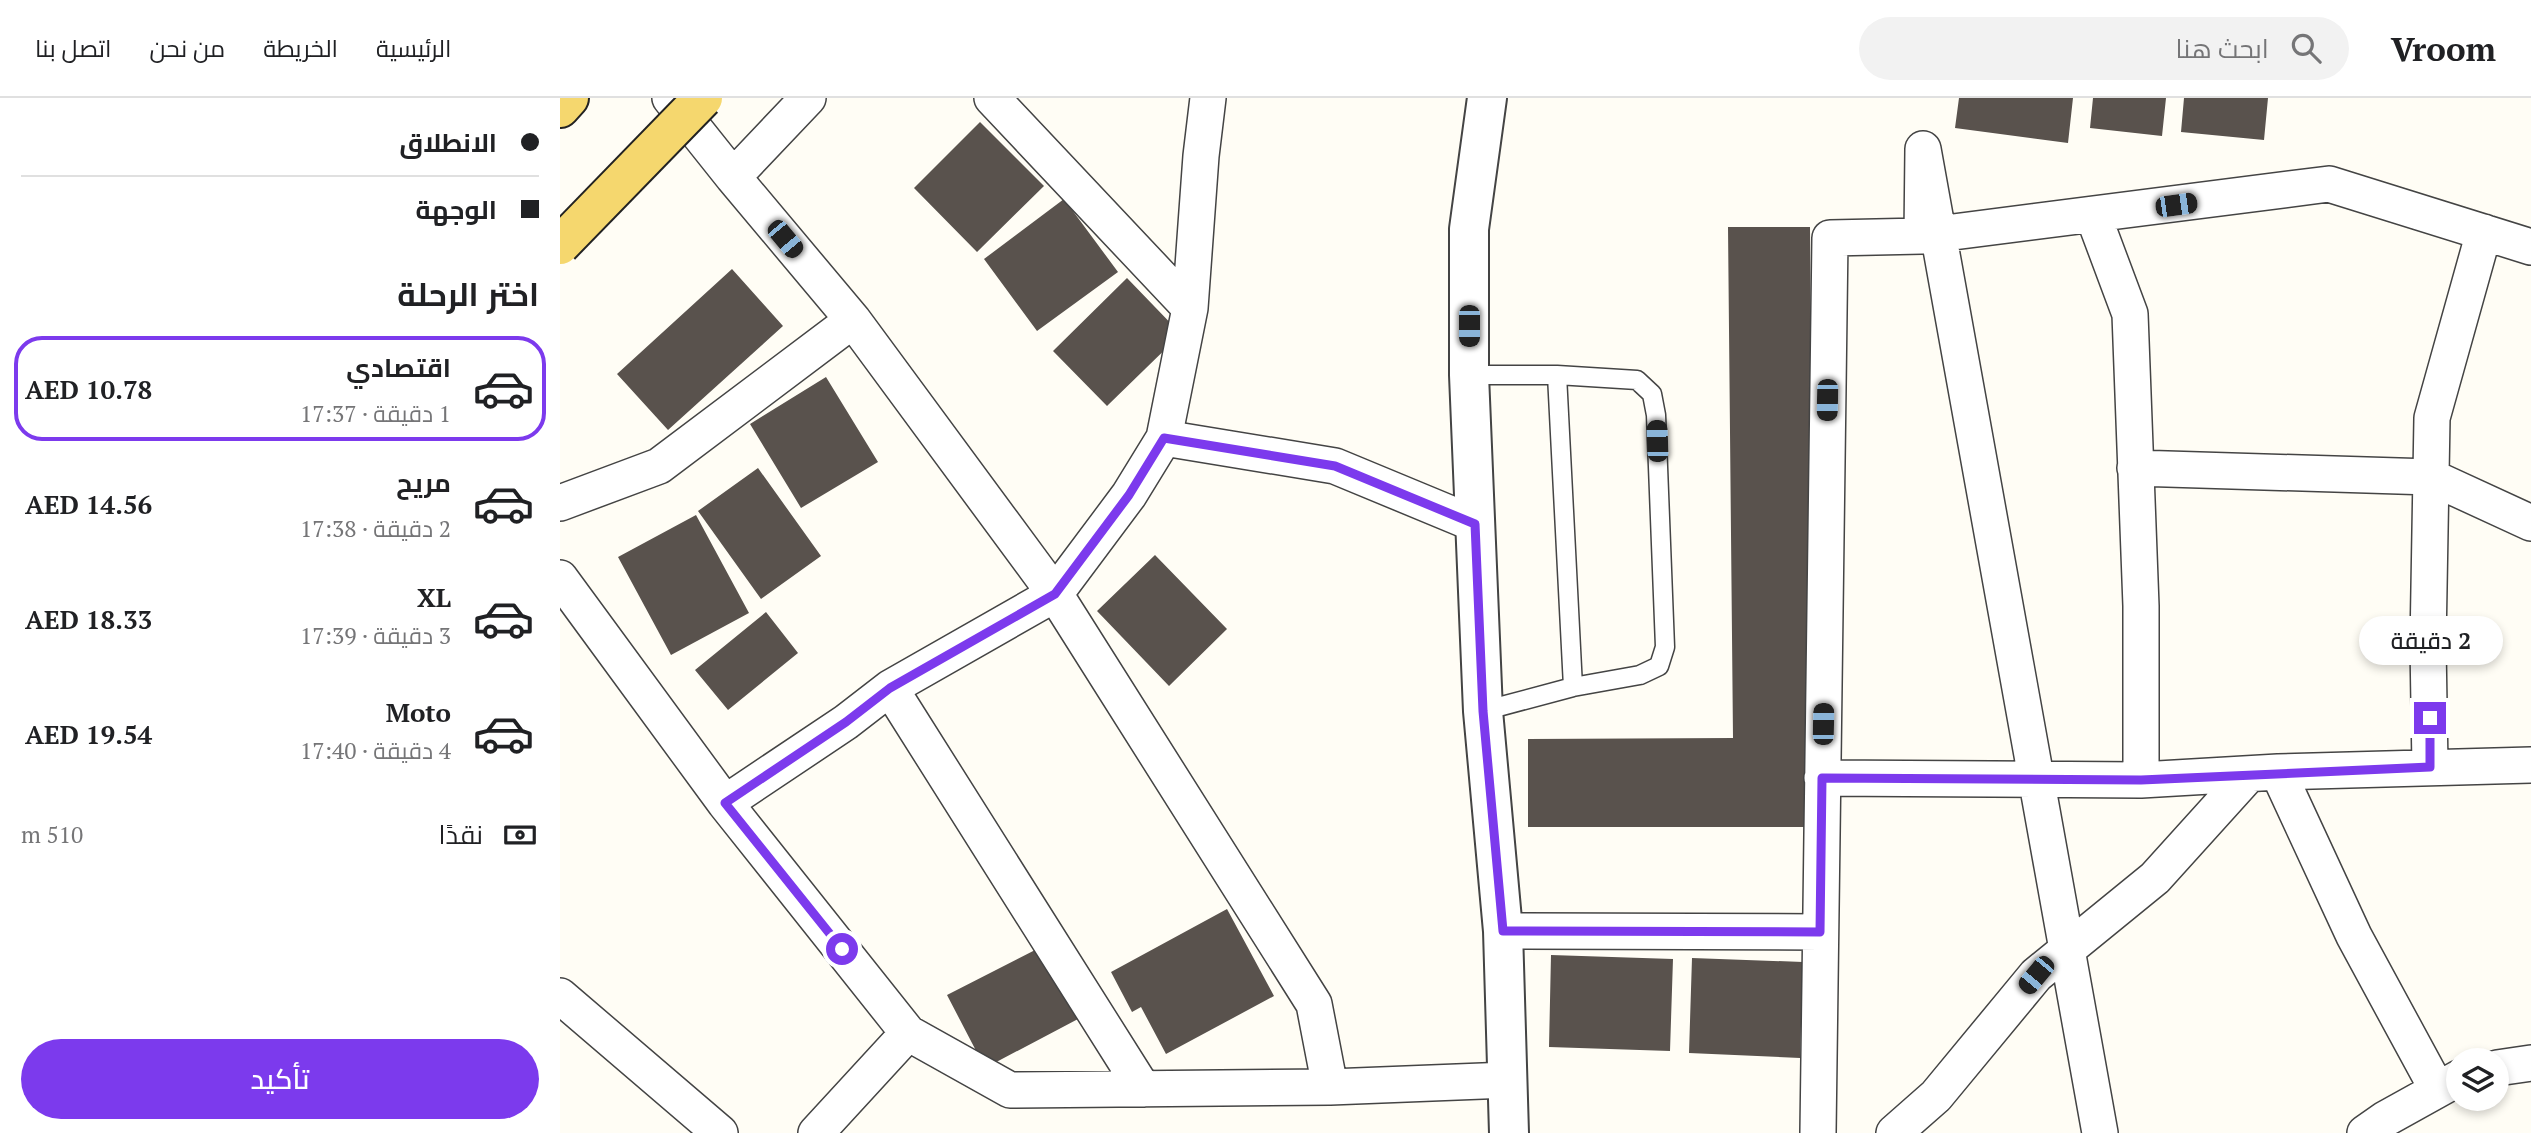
<!DOCTYPE html>
<html lang="ar">
<head>
<meta charset="utf-8">
<style>
  body { margin:0; font-family:"PT Serif",Cairo,serif; background:#f2f2f2; color:#202124; direction:rtl; height:100vh; display:flex; flex-direction:column; font-size:26px; white-space:nowrap }
  * { box-sizing:border-box; margin:0 }
  p { font-size:23px; color:#757577 }
  .icon { flex:none; width:38px; height:38px; fill:none; stroke:currentColor; stroke-width:2; stroke-linecap:round; stroke-linejoin:round }
  .map { position:relative; flex:1; overflow:hidden; direction:ltr }
  .drawer { display:flex; flex-direction:column; background:#fff; width:560px }
  .drawer>* { flex:none }
  .top-card { display:grid; align-content:center; height:154px; padding:0 21px; background:#fff }
  .tools { position:absolute; left:1886px; top:950px; display:grid; gap:14px }
  .tools a { display:grid; place-items:center; width:63px; height:63px; border-radius:50%; background:#fff; box-shadow:0 4px 10px #0003; font-size:35px }
  .end { position:absolute; width:32px; height:32px; margin:-16px; border:9px solid #7c3aed; background:#fff; box-shadow:0 0 0 4px #fff }
  .from { border-radius:50% }
  .bubble { position:absolute; height:49px; border-radius:24px; background:#fff; box-shadow:0 4px 10px #0003; font-size:23px; font-weight:600; line-height:49px; text-align:center; direction:rtl }
  .car { position:absolute; width:21px; height:42px; margin:-21px -10px; border-radius:9px; box-shadow:0 0 5px 2px #0007; background:linear-gradient(#222 24%,#8ab4d8 0 40%,#222 0 76%,#8ab4d8 0 86%,#222 0) }
  .top-card b { display:flex; align-items:center; gap:24px; height:66px; font-size:26px }
  .top-card b+b { border-top:2px solid #e0e0e0 }
  .top-card i { width:18px; height:18px; background:#202124 }
  ul { padding:0; list-style:none }
  li { display:flex; align-items:center; gap:21px; height:105px; margin:0 14px 10px; padding:0 7px; border:4px solid transparent; border-radius:28px }
  li div { flex:1 }
  li b { display:block; font-size:26px }
  li em { font-style:normal; font-weight:600 }
  li.selected { border-color:#7c3aed }
  li>.icon { width:63px; height:63px; stroke-width:1.5 }
  h2 { padding:0 21px; font-size:32px; line-height:84px }
  .pay { display:flex; align-items:center; gap:18px; height:77px; padding:0 21px; font-size:26px }
  .pay p { margin-inline-start:auto }
  .primary-button { display:flex; gap:14px; margin-top:auto; padding:14px 21px }
  .primary-button a { flex:1; height:80px; border-radius:42px; background:#7c3aed; color:#fff; font-size:28px; font-weight:600; line-height:80px; text-align:center }
  header { display:flex; align-items:center; gap:42px; box-sizing:border-box; height:98px; padding:0 35px; background:#fff; border-bottom:2px solid #e0e0e0 }
  header strong { font-size:33px }
  nav { display:flex; gap:38px; margin-inline-start:auto; font-size:24px }
  .search { width:490px; height:63px; background:#f2f2f2; display:flex; align-items:center; gap:18px; box-sizing:border-box; padding:0 24px; border-radius:38px; color:#757577; font-size:26px }
  main { display:flex; flex:1; min-height:0 }
  .map>svg:first-child { display:block }
</style>
</head>
<body>
<header>
<strong>Vroom</strong>
<div class="search"><svg class="icon" aria-label="search" viewBox="0 0 24 24"><circle cx="10" cy="10" r="6"/><path d="M15 15l6 6"/></svg>ابحث هنا</div>
<nav><a>الرئيسية</a><a>الخريطة</a><a>من نحن</a><a>اتصل بنا</a></nav>
</header>
<main>
<div class="map">
<svg width="1971" height="1035" viewBox="0 0 1971 1035">
  <rect width="100%" height="100%" fill="#fffdf5"/>
  <!-- building -->
  <path fill="#59524d" d="M1399 0H1513L1508 45 1395 30Z
    M1533 0H1606L1602 38 1530 30Z
    M1624 0H1708L1704 42 1621 34Z
    M420 24 484 88 417 154 354 90Z
    M504 101 558 174 477 233 424 161Z
    M1168 129H1250L1255 729H968V641L1173 640Z
    M172 171 223 228 108 332 57 276Z
    M567 180 621 236 547 308 493 253Z
    M266 279 318 364 241 410 190 326Z
    M198 370 261 458 201 501 138 413Z
    M136 417 189 515 111 557 58 459Z
    M595 457 667 531 609 588 537 513Z
    M206 514 238 555 168 612 135 572Z
    M667 811 714 898 606 956 581 909 572 914 551 874Z
    M481 849 518 921 425 970 387 897Z
    M991 857 1113 861 1110 953 989 949Z
    M1132 860 1243 864 1240 960 1129 955Z"/>
  <g fill="none" stroke-linecap="round" stroke-linejoin="round">
    <defs>
      <path id="service" d="M909 277H997L1077 282 1092 296 1096 317 1105 549 1099 568 1080 577 1013 589 923 613
        M997 277 1013 589"/>
      <path id="minor" d="M110 0 173 79
        M248 0 173 79 293 222 495 496 754 906 770 989
        M432 0 630 210
        M1533 117 1570 216 1581 508V682
        M1362 138 1363 51 1540 1035
        M604 340 775 368 915 426
        M1575 370 1871 379 1971 425
        M0 405 99 368 293 222
        M0 480 165 705 348 935 450 992 770 989 948 982
        M330 590 583 991
        M1870 669 1868 546 1872 320 1924 134
        M1718 674 1794 838 1877 991
        M1262 680 1581 682 1718 674 1971 667
        M165 705 286 624 330 590 495 496 569 397 604 340 630 210 641 58 648 0
        M943 833 1260 834
        M0 898 160 1035
        M1937 970 1971 965
        M256 1035 348 935
        M1258 1035 1270 140 1362 138 1769 86 1971 149
        M1334 1035 1376 998 1476 877 1595 780 1689 676
        M1805 1035 1825 1021 1899 980"/>
      <path id="tertiary" d="M927 0 909 131V277L923 613 943 833 949 1035"/>
      <path id="primary" d="M0 10 9 0"/>
    </defs>
    <!-- service casing -->
    <use href="#service" stroke="#444" stroke-width="21"/>
    <!-- minor casing -->
    <use href="#minor" stroke="#444" stroke-width="38"/>
    <!-- tertiary casing -->
    <use href="#tertiary" stroke="#444" stroke-width="42"/>
    <!-- primary casing -->
    <use href="#primary" stroke="#222" stroke-width="42"/>
    <!-- service -->
    <use href="#service" stroke="#fff" stroke-width="18"/>
    <!-- minor -->
    <use href="#minor" stroke="#fff" stroke-width="35"/>
    <!-- tertiary -->
    <use href="#tertiary" stroke="#fff" stroke-width="38"/>
    <!-- primary -->
    <use href="#primary" stroke="#f5d76e" stroke-width="38"/>
    <defs>
      <path id="primary-bridge" d="M0 147 143 0"/>
    </defs>
    <!-- primary-bridge casing -->
    <use href="#primary-bridge" stroke="#222" stroke-width="42" stroke-linecap="butt"/>
    <!-- primary-bridge -->
    <use href="#primary-bridge" stroke="#f5d76e" stroke-width="38"/>
  </g>
  <g fill="none" stroke-linecap="round" stroke-linejoin="round">
    <!-- route -->
    <path stroke="#7c3aed" stroke-width="9" d="M282 851 165 705 286 624 330 590 495 496 569 397 604 340 775 368 915 426 923 613 943 833 1260 834 1262 680 1581 682 1870 669V620"/>
  </g>
</svg>
<div class="tools">
<a><svg class="icon" aria-label="layers" viewBox="0 0 24 24"><path d="M12 4l9 5-9 5-9-5zM3 14l9 5 9-5"/></svg></a>
</div>
<i class="end from" style="left:282px;top:851px"></i>
<i class="end" style="left:1870px;top:620px"></i>
<div class="bubble" style="left:1799px;top:518px;width:144px">2 دقيقة</div>
<i class="car" style="left:1616px;top:107px;rotate:82deg"></i>
<i class="car" style="left:225px;top:141px;rotate:140deg"></i>
<i class="car" style="left:909px;top:228px;rotate:180deg"></i>
<i class="car" style="left:1267px;top:302px;rotate:181deg"></i>
<i class="car" style="left:1097px;top:343px;rotate:358deg"></i>
<i class="car" style="left:1263px;top:626px;rotate:1deg"></i>
<i class="car" style="left:1476px;top:877px;rotate:220deg"></i>
</div>
<section class="drawer">
<div class="top-card">
<b><i class="from"></i>الانطلاق</b>
<b><i></i>الوجهة</b>
</div>
<h2>اختر الرحلة</h2>
<ul>
<li class="selected"><svg class="icon" aria-label="car" viewBox="0 0 24 24"><path d="M5 17H2v-5l4-1 3-4h7l3 4 3 1v5h-3M9 17h6M6 11h13"/><circle cx="7" cy="17" r="2"/><circle cx="17" cy="17" r="2"/></svg><div><b>اقتصادي</b><p>1 دقيقة · 17:37</p></div><em>AED 10.78</em></li>
<li><svg class="icon" aria-label="car" viewBox="0 0 24 24"><path d="M5 17H2v-5l4-1 3-4h7l3 4 3 1v5h-3M9 17h6M6 11h13"/><circle cx="7" cy="17" r="2"/><circle cx="17" cy="17" r="2"/></svg><div><b>مريح</b><p>2 دقيقة · 17:38</p></div><em>AED 14.56</em></li>
<li><svg class="icon" aria-label="car" viewBox="0 0 24 24"><path d="M5 17H2v-5l4-1 3-4h7l3 4 3 1v5h-3M9 17h6M6 11h13"/><circle cx="7" cy="17" r="2"/><circle cx="17" cy="17" r="2"/></svg><div><b>XL</b><p>3 دقيقة · 17:39</p></div><em>AED 18.33</em></li>
<li><svg class="icon" aria-label="car" viewBox="0 0 24 24"><path d="M5 17H2v-5l4-1 3-4h7l3 4 3 1v5h-3M9 17h6M6 11h13"/><circle cx="7" cy="17" r="2"/><circle cx="17" cy="17" r="2"/></svg><div><b>Moto</b><p>4 دقيقة · 17:40</p></div><em>AED 19.54</em></li>
</ul>
<div class="pay"><svg class="icon" aria-label="cash" viewBox="0 0 24 24"><path d="M3 7h18v10H3z"/><circle cx="12" cy="12" r="2"/></svg>نقدًا<p>510 m</p></div>
<div class="primary-button"><a>تأكيد</a></div>
</section>
</main>
</body>
</html>
